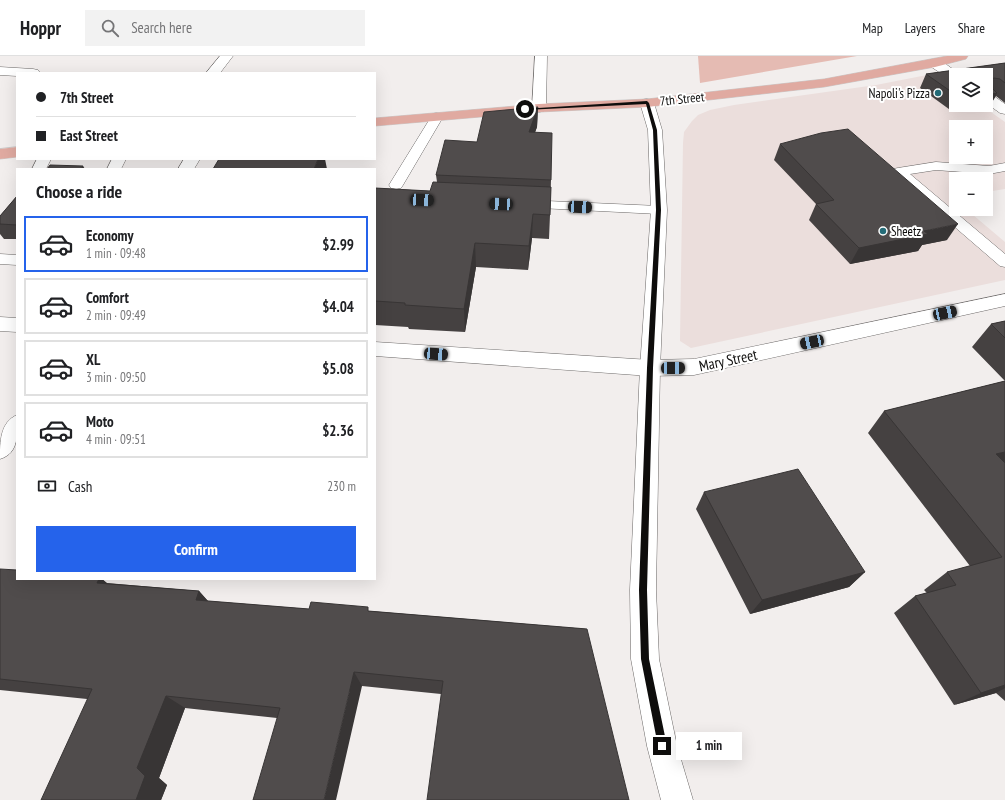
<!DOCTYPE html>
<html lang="en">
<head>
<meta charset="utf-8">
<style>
  body { margin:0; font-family:"PT Sans Narrow",sans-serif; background:#f2f2f2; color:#202124; height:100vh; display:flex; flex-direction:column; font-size:15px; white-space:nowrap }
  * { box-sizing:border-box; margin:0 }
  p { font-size:13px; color:#757577 }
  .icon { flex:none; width:22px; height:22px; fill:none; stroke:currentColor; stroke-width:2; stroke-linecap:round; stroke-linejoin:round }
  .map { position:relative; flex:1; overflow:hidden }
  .drawer { position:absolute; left:16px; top:112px; width:360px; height:412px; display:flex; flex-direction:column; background:#fff; border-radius:0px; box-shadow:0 4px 16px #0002 }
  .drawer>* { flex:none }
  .hud { position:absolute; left:16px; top:16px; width:360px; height:88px; border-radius:0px; box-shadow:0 4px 16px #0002; display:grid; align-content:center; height:88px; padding:0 20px; background:#fff }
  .tools { position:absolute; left:949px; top:12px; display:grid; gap:8px }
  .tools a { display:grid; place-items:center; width:44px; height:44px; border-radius:0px; background:#fff; box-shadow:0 4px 16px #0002; font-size:20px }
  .end { position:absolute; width:18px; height:18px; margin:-9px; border:5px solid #0e0d0c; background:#fff; box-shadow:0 0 0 2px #fff }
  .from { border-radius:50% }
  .bubble { position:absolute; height:28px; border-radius:0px; background:#fff; box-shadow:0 4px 16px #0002; font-size:13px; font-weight:700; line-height:28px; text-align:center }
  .car { position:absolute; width:12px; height:24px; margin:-12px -6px; border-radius:5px; box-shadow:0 0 3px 1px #0007; background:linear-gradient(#222 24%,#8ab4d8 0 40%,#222 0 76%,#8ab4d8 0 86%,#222 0) }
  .hud b { display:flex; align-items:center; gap:14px; height:38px; font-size:15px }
  .hud b+b { border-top:1px solid #e0e0e0 }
  .hud i { width:10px; height:10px; background:#202124 }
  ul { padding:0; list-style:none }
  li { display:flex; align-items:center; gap:12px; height:56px; margin:0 8px 6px; padding:0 12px; border:2px solid #e0e0e0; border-radius:0px }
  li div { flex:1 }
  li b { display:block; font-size:15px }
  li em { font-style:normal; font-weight:700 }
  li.selected { border-color:#2563eb }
  li>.icon { width:36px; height:36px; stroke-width:1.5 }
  h2 { padding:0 20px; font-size:18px; line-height:48px }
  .pay { display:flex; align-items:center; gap:10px; height:44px; padding:0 20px; font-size:15px }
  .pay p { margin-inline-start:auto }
  .cta { display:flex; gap:8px; margin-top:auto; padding:8px 20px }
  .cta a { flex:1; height:46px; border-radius:0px; background:#2563eb; color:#fff; font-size:16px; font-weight:700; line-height:46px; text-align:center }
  header { display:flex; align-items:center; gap:24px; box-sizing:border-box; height:56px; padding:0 20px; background:#fff; border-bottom:1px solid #e0e0e0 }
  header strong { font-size:19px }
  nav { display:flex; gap:22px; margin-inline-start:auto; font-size:14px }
  .search { width:280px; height:36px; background:#f2f2f2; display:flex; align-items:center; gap:10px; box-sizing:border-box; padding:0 14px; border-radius:0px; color:#757577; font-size:15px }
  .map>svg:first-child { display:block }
</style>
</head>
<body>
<header>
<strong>Hoppr</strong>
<div class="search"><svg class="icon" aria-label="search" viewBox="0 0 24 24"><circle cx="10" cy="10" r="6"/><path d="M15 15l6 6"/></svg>Search here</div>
<nav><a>Map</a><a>Layers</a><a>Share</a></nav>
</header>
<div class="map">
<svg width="1005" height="744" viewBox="0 0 1005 744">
  <rect width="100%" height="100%" fill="#f2eeed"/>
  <!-- built -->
  <path fill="#ebdedc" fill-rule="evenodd" d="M932 18 956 49H981L1005 66V133L986 136V123H956V142L954 143 956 145V153H966L1005 186V224L691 292 680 285 683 87 684 76 692 65 698 59 710 54 734 49 876 29ZM956 71H986V101H956Z"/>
  <!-- green -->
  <path fill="#e5bbb3" d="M698 0H857L700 27Z"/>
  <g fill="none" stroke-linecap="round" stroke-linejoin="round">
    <defs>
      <path id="lane" d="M437 57 441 58 443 61 403 129 401 132 396 133 391 132 389 129 431 61 433 58Z
        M37 103H51L46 113H32Z
        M112 103H126L121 113H107Z
        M936 106 989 110 1005 107V115L989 118 936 114 910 118 1005 198V211L1000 210 891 116 893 113 898 112Z
        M524 144 659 150 664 151 666 154 664 157 659 158 519 151 517 148 519 145Z
        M0 198 17 199V209L0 208Z"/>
      <path id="street" d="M220 0H233L220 17H206Z
        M535 0H547L546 52 544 55 539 56 534 55 532 52Z
        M935 3 940 4 961 19H956V25L951 24 930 10 929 7 930 4Z
        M0 11 33 13 38 14 40 17H17V20L0 19Z
        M986 37 991 38 1005 48V58L1000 57 986 47Z
        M184 103H200L194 113H178Z
        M1005 238V250L694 319 650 320 375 300V286L650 304 694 303Z
        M0 261 17 262V276L0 275Z
        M17 359C17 377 20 397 0 403 0 386 0 366 17 359Z"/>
      <path id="secondary" d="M647 43 652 44 654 47 662 74 667 154 660 312 656 534 659 603 677 690 693 744H661L647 690 631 603 630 534 640 312 651 154 648 74 640 47 642 44Z"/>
      <path id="primary" d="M947 0H968L966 3 935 11 824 31 647 51 539 56 375 70V62L539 48 647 43 824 23Z
        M17 91V101L0 103V93Z"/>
    </defs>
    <!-- lane casing -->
    <use href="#lane" stroke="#6b6867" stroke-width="1"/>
    <!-- street casing -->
    <use href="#street" stroke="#6b6867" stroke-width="1"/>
    <!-- secondary casing -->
    <use href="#secondary" stroke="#6b6867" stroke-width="1"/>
    <!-- primary casing -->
    <use href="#primary" stroke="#cacaca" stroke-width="1"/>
    <!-- lane -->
    <use href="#lane" fill="#fff" fill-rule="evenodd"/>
    <!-- street -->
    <use href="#street" fill="#fff" fill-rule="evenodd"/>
    <!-- secondary -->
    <use href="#secondary" fill="#fff" fill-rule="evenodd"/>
    <!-- primary -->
    <use href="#primary" fill="#e0aaa1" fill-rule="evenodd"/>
  </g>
  <!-- wall -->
  <path fill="#454141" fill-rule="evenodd" d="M1005 7V47L996 40 989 51 953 56 920 32 926 18ZM956 19 986 49H956Z
    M538 51 537 71 535 76 551 124 550 159 549 183 532 182 528 214 476 211 465 276 409 273 408 271 375 269V132L430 135 437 126 436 119 477 86Z
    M780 88 947 184 922 189 918 195 850 208 809 164 816 148 774 104Z
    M17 140V183H4L0 178V160Z
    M1005 265V645L996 637 954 649 894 557 915 540 927 537 924 534 947 516 970 510 868 377 884 355 1005 325 972 291 991 268Z
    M704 436 865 516 849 531 750 558 696 453Z
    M0 513 17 523H102L107 527 199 535 208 545 309 553 370 555 587 573 441 638 362 630 277 662 185 652 159 722 167 729 161 744 87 643 0 634Z"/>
  <!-- shaded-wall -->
  <path fill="#383535" d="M997 37 989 51 953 56 957 49H986V39Z
    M538 51 537 71 528 96 529 76Z
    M318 103H325L327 113H314Z
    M83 110 85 113H81Z
    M533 158 532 182 528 214 529 190Z
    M958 168 947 184 922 189 918 195 850 208 859 192 924 175Z
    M475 187 476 211 465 276 464 253Z
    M1005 396V410L996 398Z
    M865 516 849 531 750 558 762 544Z
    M99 523H102L120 539 97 527Z
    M199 535 214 552 196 544Z
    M354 616 362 630 336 744H324Z
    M1005 629V632L996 637 954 649 981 637Z
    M166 640 185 652 159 722 167 729 161 744H136L137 712Z"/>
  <!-- building -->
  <path fill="#504c4c" stroke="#383535" d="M1005 7V27L1000 23 994 22 992 23 993 33 997 37 986 39V19H956V39L926 18Z
    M538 51 529 76 552 77 551 124 436 119 445 84 477 86 484 56Z
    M848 73 958 168 924 175 928 178 859 192 816 148 834 144 780 88 821 77Z
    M219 103H318L314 113H213Z
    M50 109 83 110 81 113H47Z
    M433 126 551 131 550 159 533 158 529 190 475 187 464 253 405 249V247L375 245V132L430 135Z
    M17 140V169L0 168V160Z
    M1005 265V282L991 268Z
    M1005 325V396L996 398 1005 407V629L981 637 915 540 956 529 947 516 1002 501 884 355Z
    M798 413 865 516 762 544 704 436Z
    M0 513 17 514V523H99L97 527 199 535 196 544 309 553 311 546 368 551V555L587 573 629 744H427L443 625 354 616 324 744H253L280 652 166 640 137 712 145 720 136 744H41L92 633 0 623Z"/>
  <!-- route -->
  <path fill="#0e0d0c" d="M647 45 649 47 657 74 661 154 653 312 647 534 649 603 667 690 665 693 662 695 659 693 658 690 641 603 639 534 647 312 656 154 653 74 646 48 525 54 523 53Z"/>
  <!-- markers -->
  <g fill="#246c78" stroke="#fff" stroke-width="1.5">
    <circle cx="938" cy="37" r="4"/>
    <circle cx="883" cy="175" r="4"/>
  </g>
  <g text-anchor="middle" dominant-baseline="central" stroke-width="4" stroke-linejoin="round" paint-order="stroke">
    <!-- far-poi labels -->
    <g font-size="13" fill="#0e0d0c" stroke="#fff" text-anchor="end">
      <text x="930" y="37">Napoli's Pizza</text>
      <text x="891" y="175" text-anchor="start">Sheetz</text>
    </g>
    <!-- far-street labels -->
    <g font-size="13" fill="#0e0d0c" stroke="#fff">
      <text transform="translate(682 43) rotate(-6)">7th Street</text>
    </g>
    <!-- street labels -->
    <g font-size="15" fill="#0e0d0c" stroke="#fff">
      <text transform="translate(728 304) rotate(-12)">Mary Street</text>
    </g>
  </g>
</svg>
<div class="tools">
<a><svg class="icon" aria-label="layers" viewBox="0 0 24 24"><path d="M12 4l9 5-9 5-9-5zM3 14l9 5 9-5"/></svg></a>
<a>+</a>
<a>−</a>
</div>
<i class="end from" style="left:525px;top:53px"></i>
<i class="end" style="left:662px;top:690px"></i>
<div class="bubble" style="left:676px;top:676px;width:66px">1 min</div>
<i class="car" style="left:422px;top:144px;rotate:93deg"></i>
<i class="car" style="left:501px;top:148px;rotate:273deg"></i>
<i class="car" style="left:580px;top:151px;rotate:93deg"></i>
<i class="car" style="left:945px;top:257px;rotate:78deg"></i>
<i class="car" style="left:812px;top:286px;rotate:258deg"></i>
<i class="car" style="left:436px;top:298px;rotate:94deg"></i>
<i class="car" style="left:673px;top:312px;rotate:89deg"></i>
<div class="hud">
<b><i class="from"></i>7th Street</b>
<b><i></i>East Street</b>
</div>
<section class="drawer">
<h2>Choose a ride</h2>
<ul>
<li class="selected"><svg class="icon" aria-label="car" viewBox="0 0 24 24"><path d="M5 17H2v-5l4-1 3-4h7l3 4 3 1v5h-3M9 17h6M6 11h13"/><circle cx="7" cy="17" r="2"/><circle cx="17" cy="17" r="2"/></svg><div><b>Economy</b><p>1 min · 09:48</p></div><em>$2.99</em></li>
<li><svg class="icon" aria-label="car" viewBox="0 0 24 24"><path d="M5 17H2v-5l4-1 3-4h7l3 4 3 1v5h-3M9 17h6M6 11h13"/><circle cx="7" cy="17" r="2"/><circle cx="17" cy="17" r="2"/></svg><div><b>Comfort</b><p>2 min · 09:49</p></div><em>$4.04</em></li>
<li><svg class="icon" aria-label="car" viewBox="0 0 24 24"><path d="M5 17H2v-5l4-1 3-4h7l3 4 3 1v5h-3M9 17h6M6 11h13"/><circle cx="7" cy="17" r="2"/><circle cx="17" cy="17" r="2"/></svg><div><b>XL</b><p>3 min · 09:50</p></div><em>$5.08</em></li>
<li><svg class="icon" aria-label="car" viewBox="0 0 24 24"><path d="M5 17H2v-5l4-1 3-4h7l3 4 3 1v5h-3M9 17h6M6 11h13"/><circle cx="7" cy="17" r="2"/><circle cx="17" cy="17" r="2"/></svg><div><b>Moto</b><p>4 min · 09:51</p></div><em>$2.36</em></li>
</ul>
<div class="pay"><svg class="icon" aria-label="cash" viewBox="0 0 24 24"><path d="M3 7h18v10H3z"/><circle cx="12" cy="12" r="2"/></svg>Cash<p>230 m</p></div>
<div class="cta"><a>Confirm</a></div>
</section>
</div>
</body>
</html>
